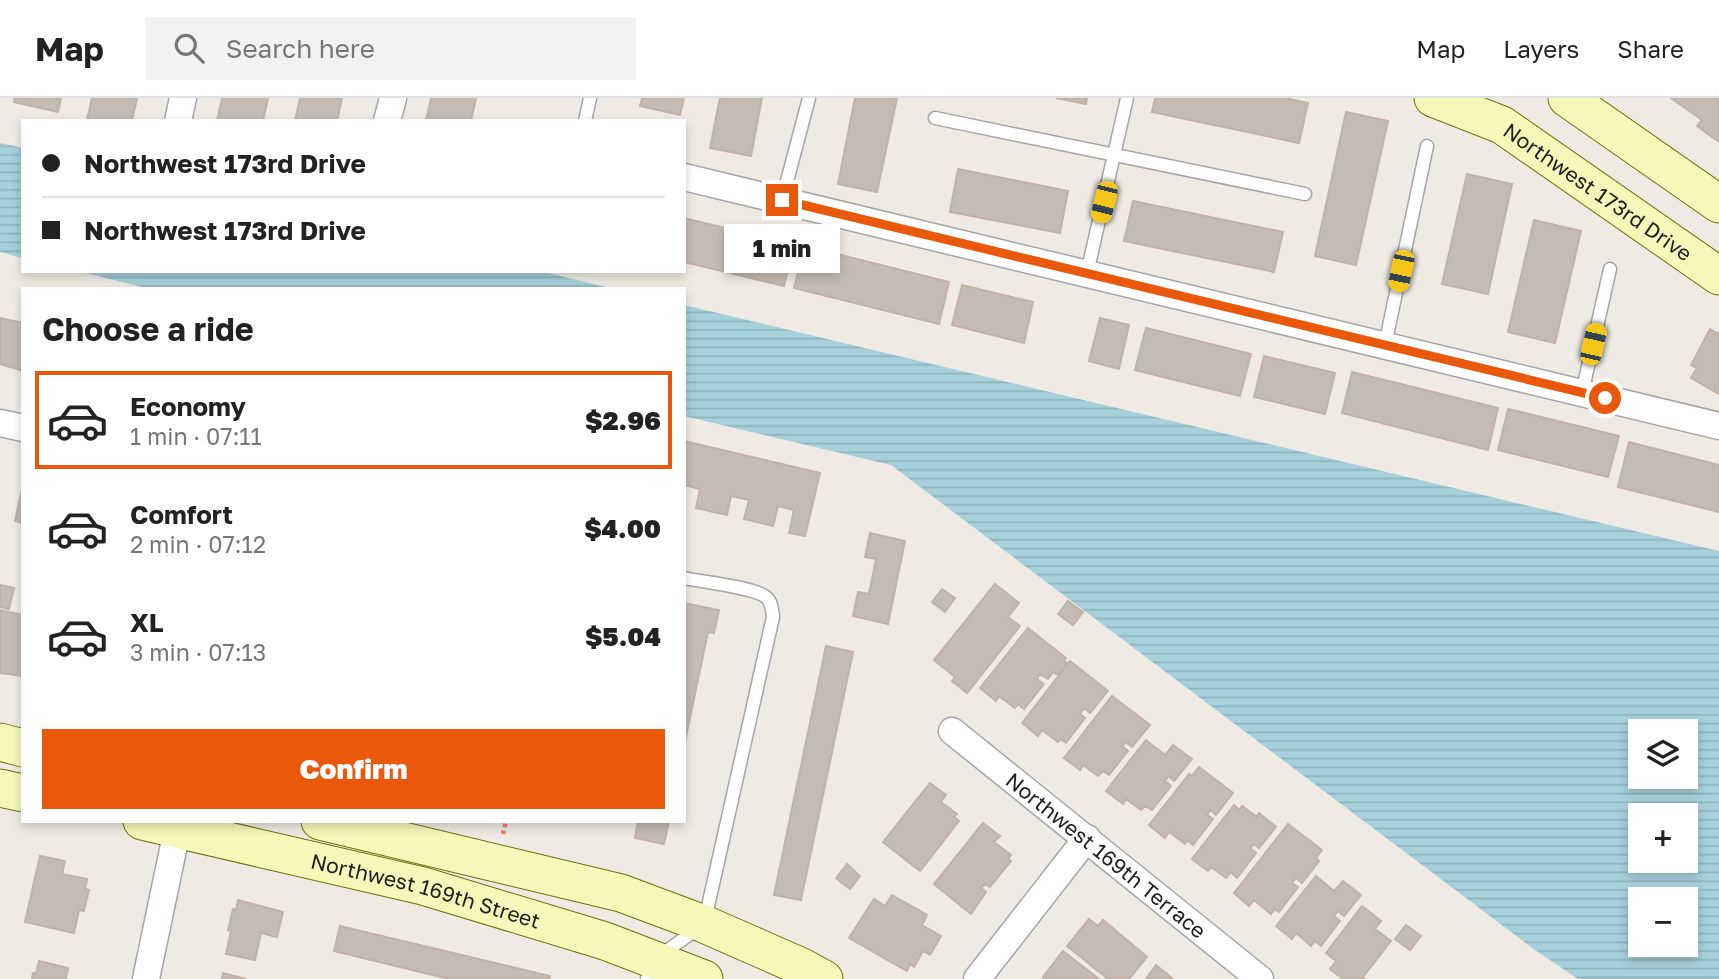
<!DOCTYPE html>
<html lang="en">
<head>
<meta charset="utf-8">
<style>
  body { margin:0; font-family:"Golos Text",sans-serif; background:#f2f2f2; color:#222; height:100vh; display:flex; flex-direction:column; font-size:26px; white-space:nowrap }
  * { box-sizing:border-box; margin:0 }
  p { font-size:23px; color:#767676 }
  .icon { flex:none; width:38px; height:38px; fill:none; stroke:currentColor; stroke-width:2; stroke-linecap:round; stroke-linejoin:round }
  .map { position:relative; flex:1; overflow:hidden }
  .sheet { position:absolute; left:21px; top:189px; width:665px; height:536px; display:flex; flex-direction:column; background:#fff; border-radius:0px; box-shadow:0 4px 10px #0003 }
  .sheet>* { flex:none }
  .top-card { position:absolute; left:21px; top:21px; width:665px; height:154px; border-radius:0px; box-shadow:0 4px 10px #0003; display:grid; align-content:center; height:154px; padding:0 21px; background:#fff }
  .buttons { position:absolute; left:1628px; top:621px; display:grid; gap:14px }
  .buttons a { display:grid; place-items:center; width:70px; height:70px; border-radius:0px; background:#fff; box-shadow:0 4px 10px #0003; font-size:35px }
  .end { position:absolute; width:32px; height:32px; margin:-16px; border:9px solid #ea580c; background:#fff; box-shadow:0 0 0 4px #fff }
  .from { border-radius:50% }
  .bubble { position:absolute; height:49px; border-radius:0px; background:#fff; box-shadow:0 4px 10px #0003; font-size:23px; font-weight:800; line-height:49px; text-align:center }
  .car { position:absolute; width:21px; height:42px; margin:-21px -10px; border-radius:9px; box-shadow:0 0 5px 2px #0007; background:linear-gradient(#f5c518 24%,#345 0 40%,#f5c518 0 76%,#345 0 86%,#f5c518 0) }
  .top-card b { display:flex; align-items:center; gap:24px; height:66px; font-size:26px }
  .top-card b+b { border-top:2px solid #e0e0e0 }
  .top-card i { width:18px; height:18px; background:#222 }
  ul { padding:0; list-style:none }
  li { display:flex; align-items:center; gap:21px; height:98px; margin:0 14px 10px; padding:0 7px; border:4px solid transparent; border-radius:0px }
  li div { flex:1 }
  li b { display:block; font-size:26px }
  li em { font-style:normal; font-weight:800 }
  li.active { border-color:#ea580c }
  li>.icon { width:63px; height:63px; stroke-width:1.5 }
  h2 { padding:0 21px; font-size:32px; line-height:84px }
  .button { display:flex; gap:14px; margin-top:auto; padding:14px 21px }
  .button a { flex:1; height:80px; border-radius:0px; background:#ea580c; color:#fff; font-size:28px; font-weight:800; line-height:80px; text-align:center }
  header { display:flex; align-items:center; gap:42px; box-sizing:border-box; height:98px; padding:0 35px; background:#fff; border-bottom:2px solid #e0e0e0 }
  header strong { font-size:33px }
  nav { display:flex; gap:38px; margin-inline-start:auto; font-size:24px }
  .search { width:490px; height:63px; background:#f2f2f2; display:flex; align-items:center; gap:18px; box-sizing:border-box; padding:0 24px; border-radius:0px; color:#767676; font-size:26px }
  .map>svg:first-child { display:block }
</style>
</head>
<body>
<header>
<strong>Map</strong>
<div class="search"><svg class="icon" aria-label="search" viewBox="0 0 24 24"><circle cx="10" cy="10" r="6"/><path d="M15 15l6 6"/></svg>Search here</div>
<nav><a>Map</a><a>Layers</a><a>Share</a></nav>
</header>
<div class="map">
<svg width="1719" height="881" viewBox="0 0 1719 881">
  <defs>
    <pattern id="water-rules" width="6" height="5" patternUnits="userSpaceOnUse" patternTransform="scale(1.75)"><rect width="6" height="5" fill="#a6d1dc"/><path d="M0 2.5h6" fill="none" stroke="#8eb3bc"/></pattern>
  </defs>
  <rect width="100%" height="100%" fill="#efebe4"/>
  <!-- water -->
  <path fill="url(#water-rules)" fill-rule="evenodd" d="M0 45 23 50V160L0 154Z
    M78 173H540L614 191H150Z
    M684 207 1719 453V881H1578L1535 852 891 367 684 318ZM1640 634H1685V679H1640ZM1640 718H1685V763H1640ZM1640 802H1685V847H1640Z"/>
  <!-- building -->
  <path fill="#c4bbb4" stroke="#c0b2a7" stroke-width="2" d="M15 0H61L58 14 14 4Z
    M92 0H137L132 23 87 22Z
    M222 0H268L263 23H217Z
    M300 0H342L337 23H295Z
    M431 0H476L471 23H426Z
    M642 0H684L680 17 640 8Z
    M720 0H762L751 58 710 50Z
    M855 0H897L877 94 838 86Z
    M1056 0H1087L1086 6Z
    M1155 0H1285L1308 5 1299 45 1152 14Z
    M1671 0H1719V44L1697 28 1702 22Z
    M1346 14 1388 23 1356 167 1315 158Z
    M958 71 1068 93 1060 135 950 114Z
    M1467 76 1512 86 1488 196 1442 186Z
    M1133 103 1283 134 1274 174 1124 143Z
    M684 120 794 147 784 188 684 164Z
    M1534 122 1581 133 1555 245 1508 234Z
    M805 148 949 184 939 226 794 190Z
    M962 187 1033 204 1024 245 952 227Z
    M0 220 23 225V273L0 266Z
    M1100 220 1129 227 1119 271 1089 263Z
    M1146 230 1251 256 1240 298 1135 272Z
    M1710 231 1719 236V296L1691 280 1697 270 1691 267Z
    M1264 258 1335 275 1325 316 1254 299Z
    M1352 274 1498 310 1488 352 1342 315Z
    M1508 311 1619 338 1608 379 1498 352Z
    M684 343 820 375 805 438 789 435 794 412 778 408 773 428 744 421 749 402 731 398 727 417 696 410 700 391 684 387Z
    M1629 344 1719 367V414L1618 389Z
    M21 395H23V425L15 423Z
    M870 435 905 443 888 526 853 518 858 494 869 496 876 461 865 459Z
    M995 486 1019 505 1008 519 1020 528 967 595 952 583 955 579 934 562Z
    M0 487 14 490 9 511 0 509Z
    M942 491 955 500 945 514 932 504Z
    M1068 503 1083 514 1073 527 1058 516Z
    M684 505 719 512 714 535 708 534 684 648Z
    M0 512 23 517V578L0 575Z
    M1028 530 1066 560 1064 562 1067 565 1058 577 1053 574 1048 581 1040 576 1037 581 1044 586 1024 611 1018 606 1015 610 999 598 996 603 980 590Z
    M826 548 853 554 801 802 774 797Z
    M1070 563 1108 593 1090 615 1084 610 1080 616 1085 620 1066 645 1060 641 1058 644 1042 632 1038 638 1022 625Z
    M1112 598 1150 627 1132 649 1126 644 1122 648 1128 653 1109 677 1103 673 1098 678 1083 667 1080 672 1064 660Z
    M1146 642 1165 657 1173 647 1192 661 1174 683 1169 678 1165 683 1171 688 1152 712 1145 708 1141 712 1126 701 1123 706 1106 693Z
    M1199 669 1233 695 1216 717 1211 712 1207 717 1213 721 1193 747 1187 742 1185 746 1169 734 1165 740 1149 727 1189 676 1192 678Z
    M930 685 946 697 941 704 957 716 954 719 959 723 920 773 883 744Z
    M1234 707 1239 712 1242 708 1257 719 1259 715 1276 729 1259 750 1254 746 1250 750 1256 755 1237 780 1231 774 1226 780 1211 769 1208 773 1192 761Z
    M638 723H669L664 746 635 740Z
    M983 725 1000 738 994 744 1011 757 1008 761 1011 763 990 789 985 786 981 790 986 794 971 816 934 786Z
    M1288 726 1322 752 1316 760 1319 763 1302 785 1296 780 1292 785 1298 789 1279 814 1275 811 1271 816 1254 802 1249 808 1234 795Z
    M40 758 65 763 62 776 87 781 85 791 89 792 84 813 79 812 74 835 25 824Z
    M847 766 860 778 850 791 836 780Z
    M1316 778 1334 793 1343 783 1361 797 1344 818 1338 813 1334 818 1340 823 1321 848 1315 843 1311 848 1296 835 1292 841 1276 828Z
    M892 797 927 817 922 827 941 838 930 857 923 853 914 869 910 866 907 873 849 840 874 801 885 808Z
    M238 802 283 814 277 839 261 835 255 862 226 856 231 833 228 832 233 811 236 812Z
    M1362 808 1381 823 1375 831 1391 843 1363 879 1365 881H1343L1330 871 1336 863 1326 855Z
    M1089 821 1098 828 1103 822 1147 859 1129 881H1108L1067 848Z
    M1406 827 1421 838 1410 852 1395 841Z
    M340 828 550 878 549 881H449L334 853Z
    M1063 853 1099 881H1046L1043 879Z
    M39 863 68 870 66 881H32L33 875 36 876Z
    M1156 867 1173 881H1146Z
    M223 875 246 881H222Z"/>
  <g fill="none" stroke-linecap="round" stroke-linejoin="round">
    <defs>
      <path id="lane" d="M935 20 1305 96
        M585 23 590 0
        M782 102 809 0
        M1087 175 1127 0
        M1385 247 1427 48
        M1582 295 1610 171
        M647 881 654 862 704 826 773 519C772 512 772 504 766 499 753 489 702 484 684 480"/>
      <g id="street">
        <path d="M178 23 183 0"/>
        <path d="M387 23 393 0"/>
        <path d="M684 79 1719 328"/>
        <path d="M0 325 23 330"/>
        <path id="s1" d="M952 633 1260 881"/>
        <path d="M146 881 179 723"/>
        <path d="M977 881 1087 740"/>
      </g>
      <g id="secondary">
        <path id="s2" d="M1433 0 1502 27 1719 178"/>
        <path d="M1567 0 1719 106"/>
        <path d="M0 644 23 650"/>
        <path d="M0 690 23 695"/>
        <path id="s3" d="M142 723 423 788 605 843 704 881"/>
        <path d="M320 723 621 795 704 826 802 869 824 881"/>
      </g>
    </defs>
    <!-- lane casing -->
    <use href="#lane" stroke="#a5a5a5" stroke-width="15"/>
    <!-- street casing -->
    <use href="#street" stroke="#a5a5a5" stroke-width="29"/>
    <!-- secondary casing -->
    <use href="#secondary" stroke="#6a7407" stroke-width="39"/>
    <!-- path -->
    <path stroke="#f7796d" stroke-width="4.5" stroke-dasharray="3.5 3.5" stroke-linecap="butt" d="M503 736 506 723"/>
    <!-- lane -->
    <use href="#lane" stroke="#fff" stroke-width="12"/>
    <!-- street -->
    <use href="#street" stroke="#fff" stroke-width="26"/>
    <!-- secondary -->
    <use href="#secondary" stroke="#f6f8b9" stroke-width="37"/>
  </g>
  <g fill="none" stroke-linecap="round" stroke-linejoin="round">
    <!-- route -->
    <path stroke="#ea580c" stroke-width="9" d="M782 102 1605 300"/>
  </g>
  <g text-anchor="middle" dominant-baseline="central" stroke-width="5" stroke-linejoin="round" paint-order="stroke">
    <!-- street labels -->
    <g font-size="21" fill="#1e1e1e" stroke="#fff">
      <text stroke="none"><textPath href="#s2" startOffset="191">Northwest 173rd Drive</textPath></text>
      <text stroke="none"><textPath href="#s1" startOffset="198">Northwest 169th Terrace</textPath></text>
      <text stroke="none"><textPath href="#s3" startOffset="292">Northwest 169th Street</textPath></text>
    </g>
  </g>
</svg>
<div class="buttons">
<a><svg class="icon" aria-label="layers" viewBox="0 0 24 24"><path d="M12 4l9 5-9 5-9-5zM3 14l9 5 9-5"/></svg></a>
<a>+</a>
<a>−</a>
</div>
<i class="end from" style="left:1605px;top:300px"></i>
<i class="end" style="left:782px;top:102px"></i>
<div class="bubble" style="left:724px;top:126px;width:116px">1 min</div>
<i class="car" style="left:1104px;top:104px;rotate:194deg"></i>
<i class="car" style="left:1401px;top:173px;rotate:192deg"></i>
<i class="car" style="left:1593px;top:246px;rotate:13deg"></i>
<div class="top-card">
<b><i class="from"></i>Northwest 173rd Drive</b>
<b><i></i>Northwest 173rd Drive</b>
</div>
<section class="sheet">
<h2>Choose a ride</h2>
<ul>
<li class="active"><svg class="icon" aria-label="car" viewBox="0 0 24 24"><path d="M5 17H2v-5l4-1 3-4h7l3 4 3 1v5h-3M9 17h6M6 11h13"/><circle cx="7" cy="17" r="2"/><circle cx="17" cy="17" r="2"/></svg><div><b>Economy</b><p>1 min · 07:11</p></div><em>$2.96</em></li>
<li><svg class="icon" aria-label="car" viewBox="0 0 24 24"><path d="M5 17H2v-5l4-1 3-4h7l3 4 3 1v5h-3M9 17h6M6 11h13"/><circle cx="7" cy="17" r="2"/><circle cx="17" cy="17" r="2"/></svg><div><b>Comfort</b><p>2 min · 07:12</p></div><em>$4.00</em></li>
<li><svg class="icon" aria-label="car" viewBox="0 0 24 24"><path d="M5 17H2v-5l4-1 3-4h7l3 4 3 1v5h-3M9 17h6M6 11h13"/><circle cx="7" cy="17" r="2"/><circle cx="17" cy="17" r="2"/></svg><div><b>XL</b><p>3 min · 07:13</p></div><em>$5.04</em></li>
</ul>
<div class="button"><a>Confirm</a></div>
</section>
</div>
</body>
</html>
